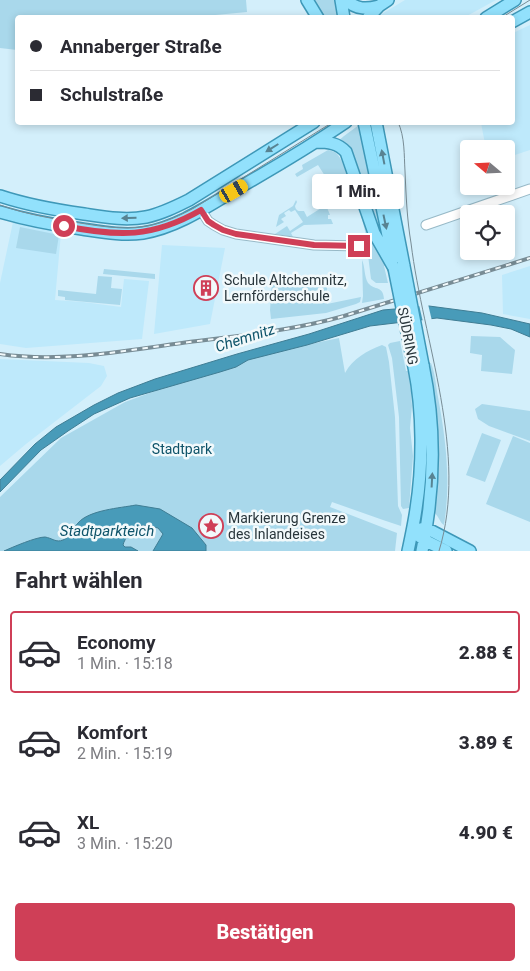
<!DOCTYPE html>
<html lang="de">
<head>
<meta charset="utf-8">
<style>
  body { margin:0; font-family:Roboto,sans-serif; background:#f7f7f7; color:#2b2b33; height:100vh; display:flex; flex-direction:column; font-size:19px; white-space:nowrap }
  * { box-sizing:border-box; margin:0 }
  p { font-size:16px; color:#7c7c81 }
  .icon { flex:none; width:28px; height:28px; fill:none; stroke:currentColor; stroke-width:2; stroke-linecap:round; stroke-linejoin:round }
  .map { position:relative; height:551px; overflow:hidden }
  .drawer { display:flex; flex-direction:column; background:#fff; flex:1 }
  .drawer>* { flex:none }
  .hud { position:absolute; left:15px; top:15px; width:500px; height:110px; border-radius:5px; box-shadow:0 2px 8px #0003; display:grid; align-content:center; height:110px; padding:0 15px; background:#fff }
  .needle { width:32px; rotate:289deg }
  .controls { position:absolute; left:460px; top:140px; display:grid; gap:10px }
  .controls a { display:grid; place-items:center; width:55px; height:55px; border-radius:5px; background:#fff; box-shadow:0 2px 8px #0003; font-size:25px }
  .end { position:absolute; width:22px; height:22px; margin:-11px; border:6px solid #cf3f57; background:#fff; box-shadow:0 0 0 2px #fff }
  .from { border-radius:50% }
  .bubble { position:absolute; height:35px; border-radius:5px; background:#fff; box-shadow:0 2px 8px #0003; font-size:16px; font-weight:800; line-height:35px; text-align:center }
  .car { position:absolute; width:15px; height:30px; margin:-15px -8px; border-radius:6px; box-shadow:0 0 4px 1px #0007; background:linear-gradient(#f5c518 24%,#345 0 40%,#f5c518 0 76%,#345 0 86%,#f5c518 0) }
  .hud b { display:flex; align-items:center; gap:18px; height:48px; font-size:19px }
  .hud b+b { border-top:1px solid #e1e1e2 }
  .hud i { width:12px; height:12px; background:#2b2b33 }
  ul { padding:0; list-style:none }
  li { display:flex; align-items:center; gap:15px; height:82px; margin:0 10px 8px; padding:0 5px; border:2px solid transparent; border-radius:5px }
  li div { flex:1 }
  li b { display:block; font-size:19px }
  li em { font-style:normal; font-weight:800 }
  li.current { border-color:#cf3f57 }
  li>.icon { width:45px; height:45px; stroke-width:1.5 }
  h2 { padding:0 15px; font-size:22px; line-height:60px }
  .cta { display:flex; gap:10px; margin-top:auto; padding:10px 15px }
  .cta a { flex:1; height:58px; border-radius:5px; background:#cf3f57; color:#fff; font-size:20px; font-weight:800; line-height:58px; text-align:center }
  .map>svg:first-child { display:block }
</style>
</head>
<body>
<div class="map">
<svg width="530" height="551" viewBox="0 0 530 551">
  <rect width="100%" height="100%" fill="#d3effb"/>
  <!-- built -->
  <path fill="#bee9fb" d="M405 0H496L465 17 375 18Z
    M530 25V150L506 158V149H486L481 123 512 122 513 33Z
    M13 222 61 233 55 300 83 302 121 307 124 279 149 281 142 339 26 348 0 344V283Z
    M162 245 225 248 210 324 154 334Z
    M530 266V319L503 314 502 275Z
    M0 359 89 363 104 366 107 376 101 386 26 444 0 466Z"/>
  <!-- green -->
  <path fill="#a9d8eb" d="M0 0H246L247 12 184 18H18L17 50 0 48Z
    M307 0H341L344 17H318Z
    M359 125 382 230H380L378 228 350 153 337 142 344 136Z
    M328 150C332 151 333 151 336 153 345 160 351 192 353 204H334V209L331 203 339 198 318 165 297 177 295 174 303 169 302 165Z
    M355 191 387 265 384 266 388 283H376L371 279 365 231Z
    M296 200 297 202 295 206C296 212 300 211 304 211L307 217 326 205 330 215H328V219H331L333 224 304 225 291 233 293 237 275 234 287 226 290 231 303 222 295 210 291 212 289 210 284 213 286 216 281 219 284 222 276 227 279 215 293 206Z
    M20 227 59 235 56 254 16 248Z
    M362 260C365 266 364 276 368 283 375 291 383 285 384 299L362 303 363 296Z
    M104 269 155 274V279L103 274Z
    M98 276 112 277 111 288 122 289 120 305 65 300V297L58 296V290L96 294Z
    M272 281 327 287V304L361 297 360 302 356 304 326 313 271 319 270 310Z
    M471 336 500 337 515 350 512 374 481 371 482 355 470 353Z
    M339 338 345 373C353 358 367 351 382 345L386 347 389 362 395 417 398 506 402 515 401 526 383 520 332 502 330 507 397 533 395 551H206L205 545 160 509 77 523C73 533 67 543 54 541 48 539 45 537 39 538 27 541 15 547 4 551H0V497L61 438 125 402 248 357Z
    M400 341 406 371H408L411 391 412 406 410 428 413 456 409 508 403 509 401 506 399 417 392 358 388 345 390 343Z
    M431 363C435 373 436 386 438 397 446 440 451 482 444 525 439 522 439 515 433 512L426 364Z
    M482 404 530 411V441L489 426 478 419 475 409Z
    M482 433 501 440 485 482 466 475Z
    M513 436 530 443V522L486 504Z
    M136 526H141L158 528 163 534 153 551H138L131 547H125L123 545 127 536Z"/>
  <!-- water -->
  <path fill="#489bb9" stroke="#3f7d94" d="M429 306 482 313 530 324V337L511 329 491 325 437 318 370 326 307 345 248 360 236 367 220 372 130 398 94 414 68 431 41 450 0 492V480L35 444 56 427 94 405 118 393 155 379 237 354 309 334 383 310Z
    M136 505 160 509 192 528 206 545V551H153L163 534 158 528C145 525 138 523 129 534 126 538 124 541 123 545L125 547H131L138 551H4C13 547 36 537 45 537 52 538 56 543 63 540 73 536 72 529 78 523 89 510 120 508 136 505Z"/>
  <!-- pier -->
  <path fill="#d3effb" d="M428 304 432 321 423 322 419 305Z"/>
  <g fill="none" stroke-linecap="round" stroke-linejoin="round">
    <defs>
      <path id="minor" d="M201 210 208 221 214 225 223 230 236 234 314 245 359 246
        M426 225 530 189"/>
      <path id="major" d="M307 0 318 18
        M341 0 344 18
        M347 0C356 10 367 9 379 6
        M368 18 379 6 388 0
        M486 18 515 0
        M512 22 530 12
        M364 122 393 259
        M376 122 404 266
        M316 142C328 142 338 143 346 152L374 233 394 268
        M0 196C27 205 55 210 84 214 104 217 125 221 146 217 161 214 175 207 189 200L314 122
        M0 212C27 220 54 225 82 229 102 232 123 236 143 233 179 227 211 204 242 186 277 166 312 145 346 122
        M421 529 426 528 470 551
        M419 536 424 540 446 551
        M408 551C411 537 414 523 416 509 423 464 423 412 414 367
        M422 551C435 489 436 427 423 365"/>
    </defs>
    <!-- minor casing -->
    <use href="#minor" stroke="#97b9c7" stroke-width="11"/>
    <!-- major casing -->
    <use href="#major" stroke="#3e98b8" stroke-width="14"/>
    <!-- minor -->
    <use href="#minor" stroke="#fff" stroke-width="9"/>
    <!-- major -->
    <use href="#major" stroke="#92e1fc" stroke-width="11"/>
    <!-- tram -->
    <path stroke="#788c95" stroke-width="1" d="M501 18 530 0
      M398 122C405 137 404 155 405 171 406 195 407 219 411 243 423 341 469 454 439 551
      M0 205C22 213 44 217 67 221 94 225 121 231 147 226 164 223 179 216 194 208L333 122"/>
    <defs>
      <path id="rail" d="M0 354C61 363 122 351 182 343 237 336 291 331 344 316L530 258"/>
    </defs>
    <!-- rail casing -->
    <use href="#rail" stroke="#788c95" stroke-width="4"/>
    <!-- rail -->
    <use href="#rail" stroke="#f2f9fb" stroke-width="2" stroke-dasharray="5.5" stroke-linecap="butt"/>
    <defs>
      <path id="major-bridge" d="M404 266 423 365
        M394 268 414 367"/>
    </defs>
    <!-- major-bridge casing -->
    <use href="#major-bridge" stroke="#3e98b8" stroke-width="14" stroke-linecap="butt"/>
    <!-- major-bridge -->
    <use href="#major-bridge" stroke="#92e1fc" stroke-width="11"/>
  </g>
  <!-- one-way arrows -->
  <defs><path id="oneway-solid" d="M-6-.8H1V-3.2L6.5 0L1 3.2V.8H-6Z" transform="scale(1.25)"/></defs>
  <g fill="#588392">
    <use href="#oneway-solid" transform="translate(272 148) rotate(148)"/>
    <use href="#oneway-solid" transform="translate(383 157) rotate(-101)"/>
    <use href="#oneway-solid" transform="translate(129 218) rotate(178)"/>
    <use href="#oneway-solid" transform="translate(385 222) rotate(78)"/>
    <use href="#oneway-solid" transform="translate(432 480) rotate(-87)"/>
  </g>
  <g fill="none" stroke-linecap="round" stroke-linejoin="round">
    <!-- route -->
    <path stroke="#cf3f57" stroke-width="6" d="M64 226C119 237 152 238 201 210L208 221 214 225 223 230 236 234 314 245 359 246"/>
  </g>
  <!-- icons -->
  <defs>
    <symbol id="building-ring" viewBox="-11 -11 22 22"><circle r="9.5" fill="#f2f9fb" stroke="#cf3f57" stroke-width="1.5"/><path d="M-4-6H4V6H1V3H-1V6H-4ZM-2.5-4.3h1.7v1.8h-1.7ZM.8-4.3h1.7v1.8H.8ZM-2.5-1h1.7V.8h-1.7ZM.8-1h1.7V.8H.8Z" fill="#cf3f57"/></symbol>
    <symbol id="sight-ring" viewBox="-11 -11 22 22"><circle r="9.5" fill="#f2f9fb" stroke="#cf3f57" stroke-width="1.5"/><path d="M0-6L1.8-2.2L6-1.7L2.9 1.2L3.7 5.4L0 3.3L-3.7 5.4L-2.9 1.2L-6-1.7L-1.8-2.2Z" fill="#cf3f57"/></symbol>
  </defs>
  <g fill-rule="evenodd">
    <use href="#building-ring" x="192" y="274" width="28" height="28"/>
    <use href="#sight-ring" x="197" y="512" width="28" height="28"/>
  </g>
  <g text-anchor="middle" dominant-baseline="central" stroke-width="5" stroke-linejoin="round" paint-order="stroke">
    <!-- poi labels -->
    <g font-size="14" fill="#29363c" stroke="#f2f9fb" text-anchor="start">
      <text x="224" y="280">Schule Altchemnitz,<tspan x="224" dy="16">Lernförderschule</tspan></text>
      <text x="228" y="518">Markierung Grenze<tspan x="228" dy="16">des Inlandeises</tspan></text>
    </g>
    <!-- street labels -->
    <g font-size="14" fill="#29363c" stroke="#f2f9fb">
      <text transform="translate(408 336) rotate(79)">SÜDRING</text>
    </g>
    <!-- park labels -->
    <g font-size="14" fill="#0e5369" stroke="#f2f9fb">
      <text x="182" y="449">Stadtpark</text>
    </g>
    <!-- water labels -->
    <g font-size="15" font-style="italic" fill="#0f546a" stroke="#f2f9fb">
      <text transform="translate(245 338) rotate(-18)">Chemnitz</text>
      <text x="107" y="531">Stadtparkteich</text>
    </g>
  </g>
</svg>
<div class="controls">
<a><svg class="needle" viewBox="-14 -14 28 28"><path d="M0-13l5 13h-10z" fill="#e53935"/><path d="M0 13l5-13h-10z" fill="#7c7c81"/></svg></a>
<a><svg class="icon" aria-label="locate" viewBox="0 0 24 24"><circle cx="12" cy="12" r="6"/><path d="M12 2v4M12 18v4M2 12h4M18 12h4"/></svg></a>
</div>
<i class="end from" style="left:64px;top:226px"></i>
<i class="end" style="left:359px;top:246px"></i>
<div class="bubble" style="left:312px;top:174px;width:92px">1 Min.</div>
<i class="car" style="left:234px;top:191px;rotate:60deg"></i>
<div class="hud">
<b><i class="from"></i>Annaberger Straße</b>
<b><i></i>Schulstraße</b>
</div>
</div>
<section class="drawer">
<h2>Fahrt wählen</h2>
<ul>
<li class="current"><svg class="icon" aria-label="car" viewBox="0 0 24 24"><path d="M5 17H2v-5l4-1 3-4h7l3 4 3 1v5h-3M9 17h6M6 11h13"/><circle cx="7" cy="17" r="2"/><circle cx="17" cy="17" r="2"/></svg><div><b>Economy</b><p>1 Min. · 15:18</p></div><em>2.88 €</em></li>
<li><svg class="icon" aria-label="car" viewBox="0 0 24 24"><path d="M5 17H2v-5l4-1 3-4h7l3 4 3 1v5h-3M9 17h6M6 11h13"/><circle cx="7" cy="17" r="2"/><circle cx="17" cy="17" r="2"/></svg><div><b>Komfort</b><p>2 Min. · 15:19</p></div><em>3.89 €</em></li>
<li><svg class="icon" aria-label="car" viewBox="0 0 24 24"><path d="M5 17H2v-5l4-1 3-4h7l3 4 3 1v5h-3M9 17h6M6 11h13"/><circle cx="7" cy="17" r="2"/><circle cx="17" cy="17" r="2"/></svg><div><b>XL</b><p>3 Min. · 15:20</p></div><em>4.90 €</em></li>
</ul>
<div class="cta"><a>Bestätigen</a></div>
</section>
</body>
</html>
